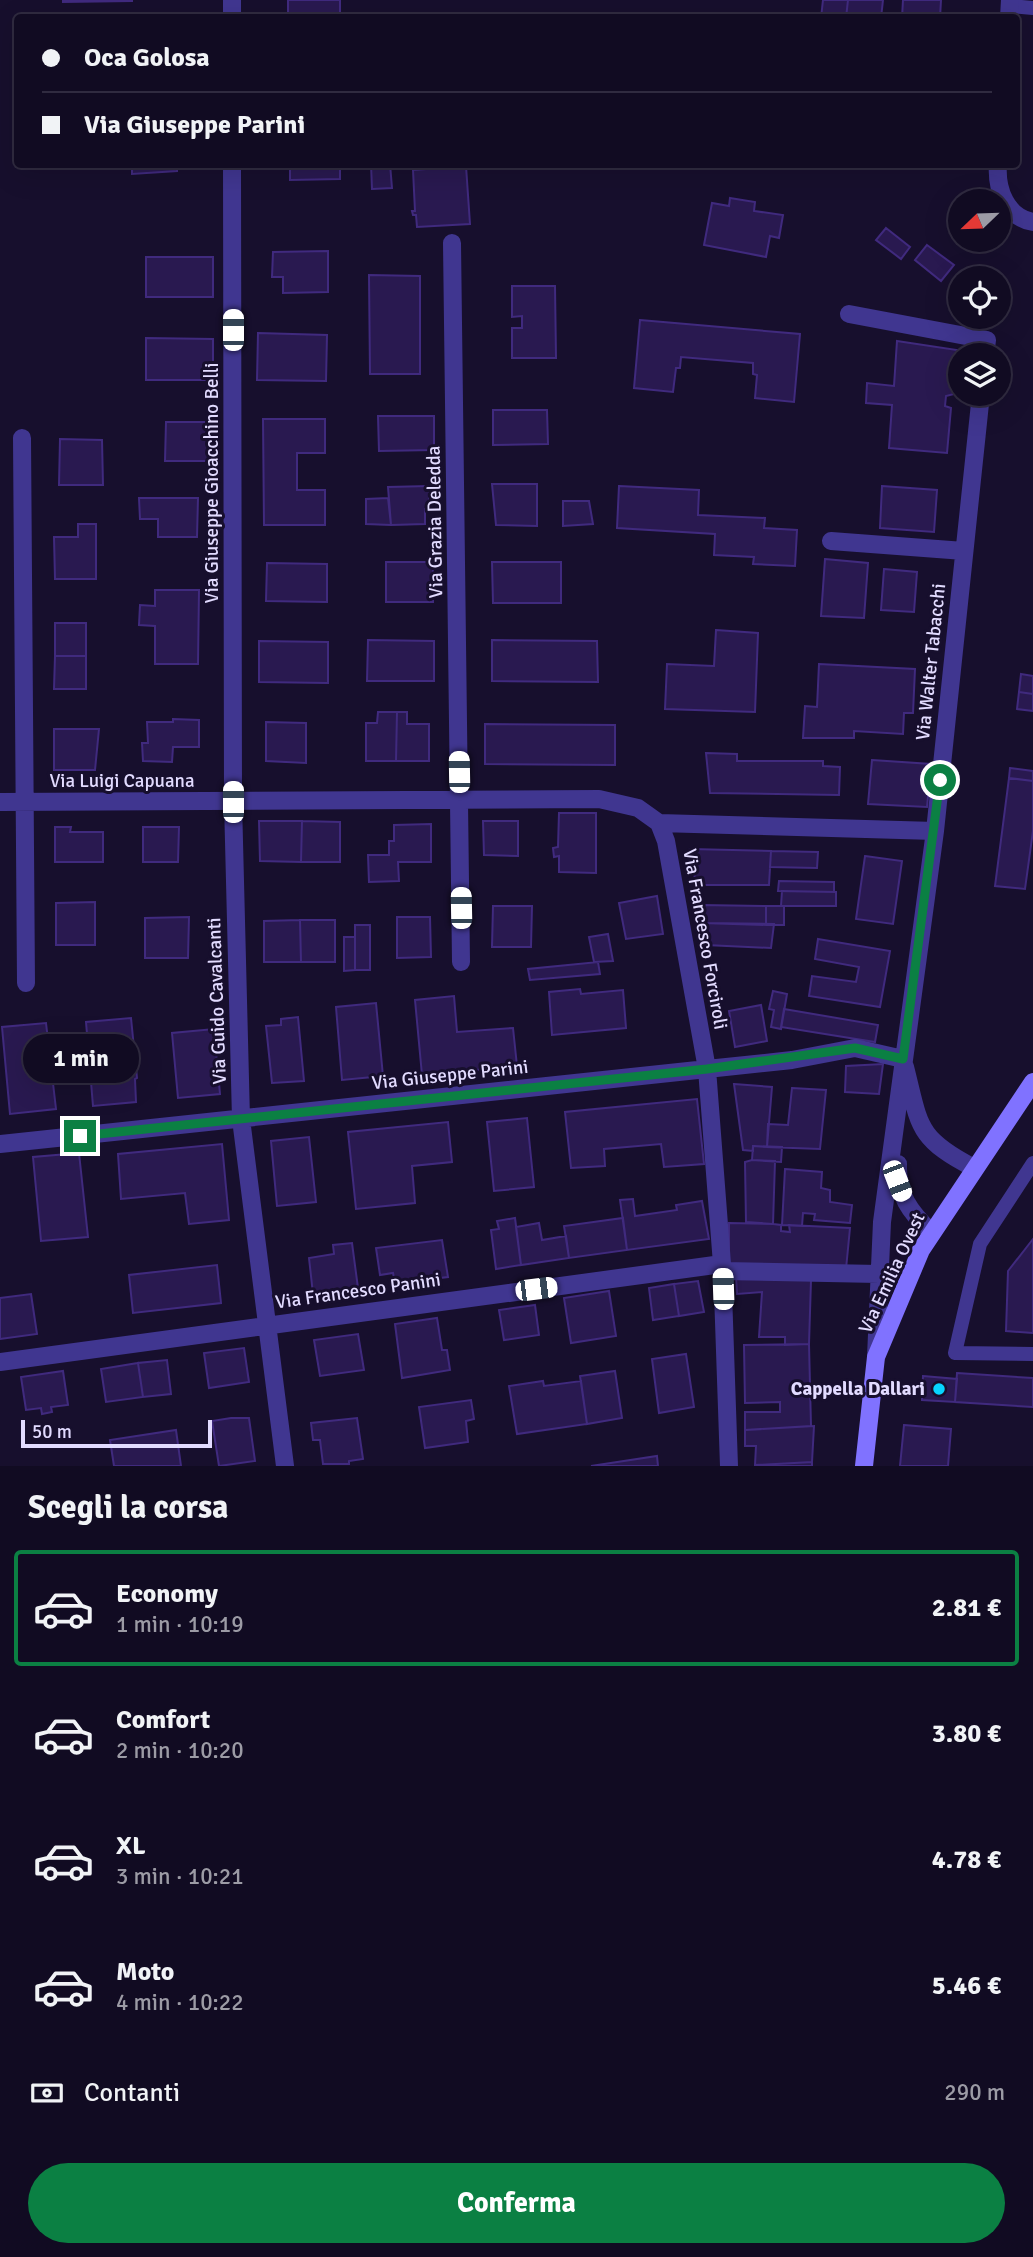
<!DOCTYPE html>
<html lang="it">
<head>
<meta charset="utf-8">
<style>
  body { margin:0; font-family:Signika,sans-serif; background:#1a142a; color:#f1f3f6; height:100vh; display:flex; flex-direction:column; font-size:26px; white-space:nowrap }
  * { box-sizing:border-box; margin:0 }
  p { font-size:23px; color:#9c9ba5 }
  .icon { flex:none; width:38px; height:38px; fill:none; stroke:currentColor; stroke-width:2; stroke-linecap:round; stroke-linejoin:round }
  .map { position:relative; height:1466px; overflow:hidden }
  .details { display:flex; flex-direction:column; background:#110b22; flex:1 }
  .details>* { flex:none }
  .hud { position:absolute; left:14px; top:14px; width:1006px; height:154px; border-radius:7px; box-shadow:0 7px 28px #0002,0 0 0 2px #302b40; display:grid; align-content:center; height:154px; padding:0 28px; background:#110b22 }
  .needle { width:46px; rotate:247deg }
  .buttons { position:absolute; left:948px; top:189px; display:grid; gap:14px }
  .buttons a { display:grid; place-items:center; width:63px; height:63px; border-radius:50%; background:#110b22; box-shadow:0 7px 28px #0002,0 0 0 2px #302b40; font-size:35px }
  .scale { position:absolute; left:21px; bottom:18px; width:191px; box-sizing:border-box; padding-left:7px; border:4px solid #e2dbff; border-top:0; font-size:19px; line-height:24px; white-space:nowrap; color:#e2dbff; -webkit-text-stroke:5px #170f2d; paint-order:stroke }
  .end { position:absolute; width:32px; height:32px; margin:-16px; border:9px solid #0b8043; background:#fff; box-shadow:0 0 0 4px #fff }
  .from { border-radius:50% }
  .bubble { position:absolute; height:49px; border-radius:24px; background:#110b22; box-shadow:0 7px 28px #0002,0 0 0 2px #302b40; font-size:23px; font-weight:700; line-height:49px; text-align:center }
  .car { position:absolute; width:21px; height:42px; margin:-21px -10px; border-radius:9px; box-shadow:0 0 5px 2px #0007; background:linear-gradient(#fff 24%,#345 0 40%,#fff 0 76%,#345 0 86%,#fff 0) }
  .hud b { display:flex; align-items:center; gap:24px; height:66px; font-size:26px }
  .hud b+b { border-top:2px solid #302b40 }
  .hud i { width:18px; height:18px; background:#f1f3f6 }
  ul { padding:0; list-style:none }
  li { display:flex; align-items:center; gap:21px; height:116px; margin:0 14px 10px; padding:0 14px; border:4px solid transparent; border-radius:7px }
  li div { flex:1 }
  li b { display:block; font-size:26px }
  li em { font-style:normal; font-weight:700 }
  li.selected { border-color:#0b8043 }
  li>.icon { width:63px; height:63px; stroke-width:1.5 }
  h2 { padding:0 28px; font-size:32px; line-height:84px }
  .pay { display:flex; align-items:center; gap:18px; height:77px; padding:0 28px; font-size:26px }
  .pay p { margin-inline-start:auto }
  .primary-button { display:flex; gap:14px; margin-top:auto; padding:14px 28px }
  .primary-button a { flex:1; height:80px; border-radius:42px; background:#0b8043; color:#fff; font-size:28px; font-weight:700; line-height:80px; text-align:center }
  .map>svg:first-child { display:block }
</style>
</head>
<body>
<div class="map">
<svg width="1033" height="1466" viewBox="0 0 1033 1466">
  <rect width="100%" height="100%" fill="#170f2d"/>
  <!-- building -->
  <path fill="#291950" stroke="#402a7e" stroke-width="2" d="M63 0H132V1L63 2Z
    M288 0H340V18H288Z
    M823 0H848L846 18H821Z
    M848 0H883L881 18H846Z
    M903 0H941L940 18H902Z
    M132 164H177V171L132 174Z
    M290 164H340V179L290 180Z
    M371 164H390L392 188 372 189Z
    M466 166 470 224 417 227 416 215H413L412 211H415L413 170Z
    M730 198 755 202 754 211 783 215 779 238 770 236 766 257 704 245 712 203 729 206Z
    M886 228 910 247 901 259 876 240Z
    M927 245 954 265 941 281 915 260Z
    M328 251V292L283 293V277H272L273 252Z
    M146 257H213V297H146Z
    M369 275 420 276V374H370Z
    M512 286H555L556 358H512V328H522V316L512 317Z
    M640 320 800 334 794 402 755 398 757 375 753 374V363L681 357 680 368H676L673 392 634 388Z
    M258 333 327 335 326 381 257 380Z
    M146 338 213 339V380H146Z
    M897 341 957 350 954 394 946 396 945 406 951 408 947 453 889 448 892 405 866 403 867 383 894 386Z
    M493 410H547L548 444 493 445Z
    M378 416H434V450L379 451Z
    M263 419H325V453H297V490H325V525H264Z
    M166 422H213L212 461H165Z
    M60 439 102 440 103 485H59Z
    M492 484H537V526L496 525Z
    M429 486V509H425V524L391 525 388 487Z
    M619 486 699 490 698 515 765 518 764 528 797 530 795 566 753 564 754 557 714 555 715 534 617 528Z
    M882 486 937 490 934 532 880 528Z
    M139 498H198L197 537H158V519H140Z
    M388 498 391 525 366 524V499Z
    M563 501H589L593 524 563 526Z
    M78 524H96V579H55L54 537H78Z
    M825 559 868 563 864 618 821 616Z
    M386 562H433V602H386Z
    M492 562H561V603H493Z
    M267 563 327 564V602L266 601Z
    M884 569 917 572 914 612 881 610Z
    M155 590H199L198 664H155V626L139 625 140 605 155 606Z
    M55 623H86V656H55Z
    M716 630 758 633 755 712 665 709 667 664 714 666Z
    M368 640 434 641V681H367Z
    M492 640 597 641 598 682 492 681Z
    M259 641 328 642V683L259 682Z
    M55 656H86V689H54Z
    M819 664 915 669 913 713H904L903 734 854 731V738H803L805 706 817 707Z
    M1021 674 1033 676V694L1019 692Z
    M1019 692 1033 694V711L1017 709Z
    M378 712H397L396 761H366V723H377Z
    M397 712H407V724H429V761H396Z
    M173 719 199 720V747H173L172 762 143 761 142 743H148L147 722H173Z
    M266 722 306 723V763L266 761Z
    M485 724 615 725V765L485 764Z
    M54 729H99L95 770H54Z
    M706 753 737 754V761H823V766L840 767 839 795 710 793Z
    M872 760 931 764 927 807 868 804Z
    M1010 768 1033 771V781L1009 778Z
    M1009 778 1033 781V831L1025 889 995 886Z
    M559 813H596V873L559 872V856L554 857 553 848 558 847Z
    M259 821H302L301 862 260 861Z
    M302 821 340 822V862H301Z
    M483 821H518V856L484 855Z
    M431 824V862H398L399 881 369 882 368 855H389V841H394V825Z
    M55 827H71L70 832H103V862H55Z
    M143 827H179L178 862H143Z
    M690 849 771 851 769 885H696Z
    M771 851 818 852 817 868 770 867Z
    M865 856 902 861 893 924 856 919Z
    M779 881 834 882V892L778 891Z
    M782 891 836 892V906H781Z
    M657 896 663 934 626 939 619 903Z
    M95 902V945H56V903Z
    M700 905 766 906V925L703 923Z
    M493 906H532L531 947H492Z
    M766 906H784V925H766Z
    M189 917 188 958H145V918Z
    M397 917H430L431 957 397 958Z
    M300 920H335V962H301Z
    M300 920 301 962H264V921Z
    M703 923 774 924 771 948 706 945Z
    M355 925H370V970H355Z
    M608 934 613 961 594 962 589 937Z
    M344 937H355V970L344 971Z
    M818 939 890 951 880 1007 809 996 812 976 856 982 859 967 815 959Z
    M598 962 600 974 530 980 528 969Z
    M580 989 581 994 623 990 626 1028 552 1035 549 992Z
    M773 991 787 994 781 1029 771 1027 774 1010 769 1009Z
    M454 996 457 1032 513 1028 517 1066 422 1075 415 1000Z
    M376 1003 383 1076 342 1080 336 1007Z
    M761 1005 767 1041 735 1047 729 1011Z
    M784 1009 878 1025 875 1042 781 1027Z
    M298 1017 304 1081 272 1083 266 1026 281 1025V1019Z
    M131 1018 137 1078 135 1079 136 1102 93 1106 86 1022Z
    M46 1023 56 1109 10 1114 2 1027Z
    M214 1029 220 1094 178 1098 172 1033Z
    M883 1064 879 1094 845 1092 846 1066Z
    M734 1084 772 1087 767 1147 753 1146V1151L743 1150Z
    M792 1088 826 1090 820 1149 767 1147 768 1124 788 1125Z
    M697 1099 704 1164 664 1167 661 1144 604 1149 605 1166 571 1168 565 1112Z
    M527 1118 534 1187 494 1191 487 1122Z
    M448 1122 452 1162 412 1166 415 1203 356 1209 348 1132Z
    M309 1137 316 1202 277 1206 271 1141Z
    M222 1144 229 1220 189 1224 185 1193 121 1199 118 1154Z
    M753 1146 782 1147 781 1162 752 1160Z
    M79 1153 88 1237 41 1241 33 1157Z
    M752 1160 775 1161 773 1224 746 1222 745 1162Z
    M785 1169 822 1172 821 1188 830 1190V1202L852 1205 850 1223 814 1220 815 1214 803 1213 802 1226 782 1225Z
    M633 1199 635 1216 677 1210 676 1205 702 1201 709 1239 627 1250 620 1200Z
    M515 1218 521 1265 496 1269 491 1230 499 1229 497 1221Z
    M623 1218 627 1250 569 1258 564 1226Z
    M539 1223 542 1240 566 1236 569 1258 521 1265 516 1227Z
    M729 1223 773 1224 781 1225V1231L790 1232 789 1225 850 1228 846 1269 729 1264Z
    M1033 1239V1333L1006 1331 1008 1271Z
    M442 1240 448 1277 395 1283 393 1273 380 1275 376 1248Z
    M352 1243 358 1288 313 1294 309 1258 334 1254 333 1245Z
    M217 1265 221 1303 133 1313 129 1275Z
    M736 1276 811 1280 809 1344 785 1345V1337H759L762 1292 737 1294Z
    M698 1281 704 1312 679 1316 674 1284Z
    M674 1284 679 1316 653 1320 649 1288Z
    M609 1291 616 1336 571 1343 564 1298Z
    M31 1294 37 1334 0 1339V1298Z
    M535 1305 539 1335 504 1340 499 1310Z
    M437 1318 442 1350H447L450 1370 402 1378 395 1324Z
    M358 1334 364 1370 320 1376 314 1340Z
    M809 1344 811 1426 745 1430V1412H780V1402L745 1403 744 1345Z
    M244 1348 249 1382 209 1388 204 1353Z
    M686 1354 694 1407 659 1413 652 1359Z
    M167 1360 171 1394 143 1397 138 1363Z
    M138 1363 143 1397 106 1402 101 1369Z
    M63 1371 68 1405 51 1407 52 1412 42 1414 41 1408 26 1410 21 1377Z
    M615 1371 622 1418 587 1424 580 1376Z
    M957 1373 1033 1378V1407L955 1402Z
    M923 1376 957 1379 955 1402 922 1400Z
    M543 1381 544 1386 581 1381 587 1424 517 1434 509 1386Z
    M471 1400 474 1419 466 1421 468 1442 425 1448 419 1407Z
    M231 1418H249L255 1461 219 1466 212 1421Z
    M357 1418 363 1459 349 1461V1464H323L320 1440H313L311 1423Z
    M904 1425 951 1429 948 1466H900Z
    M814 1426 812 1462 755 1465 756 1446H745V1430Z
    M176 1430 181 1466H114L110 1440Z
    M657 1456 658 1466H591Z
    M812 1462V1466H755V1465Z"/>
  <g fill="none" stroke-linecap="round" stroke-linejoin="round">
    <!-- service -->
    <path stroke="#403690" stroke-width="14" d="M1010 6 1033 8
      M1033 1163 980 1244 955 1353 1033 1354"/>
    <!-- minor -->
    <path stroke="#403690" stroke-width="18" d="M232 0V18
      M1009 18 1010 0
      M232 164 233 802 241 1119 285 1466
      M998 164C996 189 1006 217 1033 222
      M452 243 461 962
      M849 314 987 340 985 355
      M22 438 26 983
      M831 541 964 551
      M0 802 599 799 638 808 659 823
      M905 1067C920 1126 916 1138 974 1168
      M0 1144 707 1069 792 1060 855 1048 903 1059
      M898 1164C897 1195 910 1212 931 1232
      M723 1271 879 1274
      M876 1357 882 1222 935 831 981 394
      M0 1362 722 1264
      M729 1466 722 1264 707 1069 666 841 659 823 935 831"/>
    <!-- secondary -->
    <path stroke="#8072ff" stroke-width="18" d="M864 1466 876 1357 921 1250 1033 1082"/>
  </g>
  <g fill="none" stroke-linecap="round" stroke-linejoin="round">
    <!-- route -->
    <path stroke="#0b8043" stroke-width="9" d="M80 1136 707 1069 855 1048 903 1059 940 780"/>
  </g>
  <!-- markers -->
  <circle fill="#07d4ff" stroke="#170f2d" stroke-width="2.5" cx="939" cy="1389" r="7"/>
  <g text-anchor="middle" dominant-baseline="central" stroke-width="6" stroke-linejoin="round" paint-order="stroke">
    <!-- street labels -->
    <g font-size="19" fill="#e2dbff" stroke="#170f2d">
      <text transform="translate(212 483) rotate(-90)">Via Giuseppe Gioacchino Belli</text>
      <text transform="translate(435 522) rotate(-91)">Via Grazia Deledda</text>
      <text transform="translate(931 662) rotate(-84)">Via Walter Tabacchi</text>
      <text x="122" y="781">Via Luigi Capuana</text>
      <text transform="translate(705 939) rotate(80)">Via Francesco Forciroli</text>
      <text transform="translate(217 1001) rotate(-92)">Via Guido Cavalcanti</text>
      <text transform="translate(450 1075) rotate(-6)">Via Giuseppe Parini</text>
      <text transform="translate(892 1273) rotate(-65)">Via Emilia Ovest</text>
      <text transform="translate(358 1291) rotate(-8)">Via Francesco Panini</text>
    </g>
    <!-- poi labels -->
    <g font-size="19" font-weight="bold" fill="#e2dbff" stroke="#170f2d" text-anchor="end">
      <text x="925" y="1389">Cappella Dallari</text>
    </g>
  </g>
</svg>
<div class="buttons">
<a><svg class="needle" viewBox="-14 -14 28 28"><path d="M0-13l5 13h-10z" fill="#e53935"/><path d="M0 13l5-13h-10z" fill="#9c9ba5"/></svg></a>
<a><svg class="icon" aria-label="locate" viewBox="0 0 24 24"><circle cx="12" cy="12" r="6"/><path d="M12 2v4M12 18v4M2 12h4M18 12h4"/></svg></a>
<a><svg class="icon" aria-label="layers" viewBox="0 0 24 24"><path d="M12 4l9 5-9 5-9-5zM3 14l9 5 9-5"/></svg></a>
</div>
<div class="scale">50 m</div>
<i class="end from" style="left:940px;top:780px"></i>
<i class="end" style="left:80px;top:1136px"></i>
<div class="bubble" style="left:23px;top:1034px;width:116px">1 min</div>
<i class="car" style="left:233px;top:330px;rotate:0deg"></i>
<i class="car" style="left:459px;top:772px;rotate:359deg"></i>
<i class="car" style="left:233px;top:802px;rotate:0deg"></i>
<i class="car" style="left:461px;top:908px;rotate:359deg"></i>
<i class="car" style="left:897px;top:1181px;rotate:159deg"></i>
<i class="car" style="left:536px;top:1289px;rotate:83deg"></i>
<i class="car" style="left:723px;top:1289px;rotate:358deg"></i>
<div class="hud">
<b><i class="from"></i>Oca Golosa</b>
<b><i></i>Via Giuseppe Parini</b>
</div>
</div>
<section class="details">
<h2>Scegli la corsa</h2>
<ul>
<li class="selected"><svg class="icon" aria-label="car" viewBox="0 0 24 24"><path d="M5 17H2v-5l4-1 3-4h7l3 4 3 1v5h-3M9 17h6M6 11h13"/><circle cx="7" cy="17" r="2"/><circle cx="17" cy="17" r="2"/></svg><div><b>Economy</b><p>1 min · 10:19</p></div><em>2.81 €</em></li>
<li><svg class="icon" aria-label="car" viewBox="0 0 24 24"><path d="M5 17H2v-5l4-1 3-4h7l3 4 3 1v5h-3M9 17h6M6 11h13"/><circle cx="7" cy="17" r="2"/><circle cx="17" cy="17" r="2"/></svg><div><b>Comfort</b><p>2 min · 10:20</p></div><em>3.80 €</em></li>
<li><svg class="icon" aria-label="car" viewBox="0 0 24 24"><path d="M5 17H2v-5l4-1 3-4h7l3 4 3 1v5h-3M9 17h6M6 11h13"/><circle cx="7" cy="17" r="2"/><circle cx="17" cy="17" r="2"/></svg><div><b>XL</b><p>3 min · 10:21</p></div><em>4.78 €</em></li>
<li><svg class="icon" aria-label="car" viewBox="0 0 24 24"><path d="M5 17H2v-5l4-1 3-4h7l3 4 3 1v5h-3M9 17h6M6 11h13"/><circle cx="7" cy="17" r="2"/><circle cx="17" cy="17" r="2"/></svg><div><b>Moto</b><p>4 min · 10:22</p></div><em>5.46 €</em></li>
</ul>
<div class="pay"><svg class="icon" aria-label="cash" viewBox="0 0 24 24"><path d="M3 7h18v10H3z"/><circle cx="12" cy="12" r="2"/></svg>Contanti<p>290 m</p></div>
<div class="primary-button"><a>Conferma</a></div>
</section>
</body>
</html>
